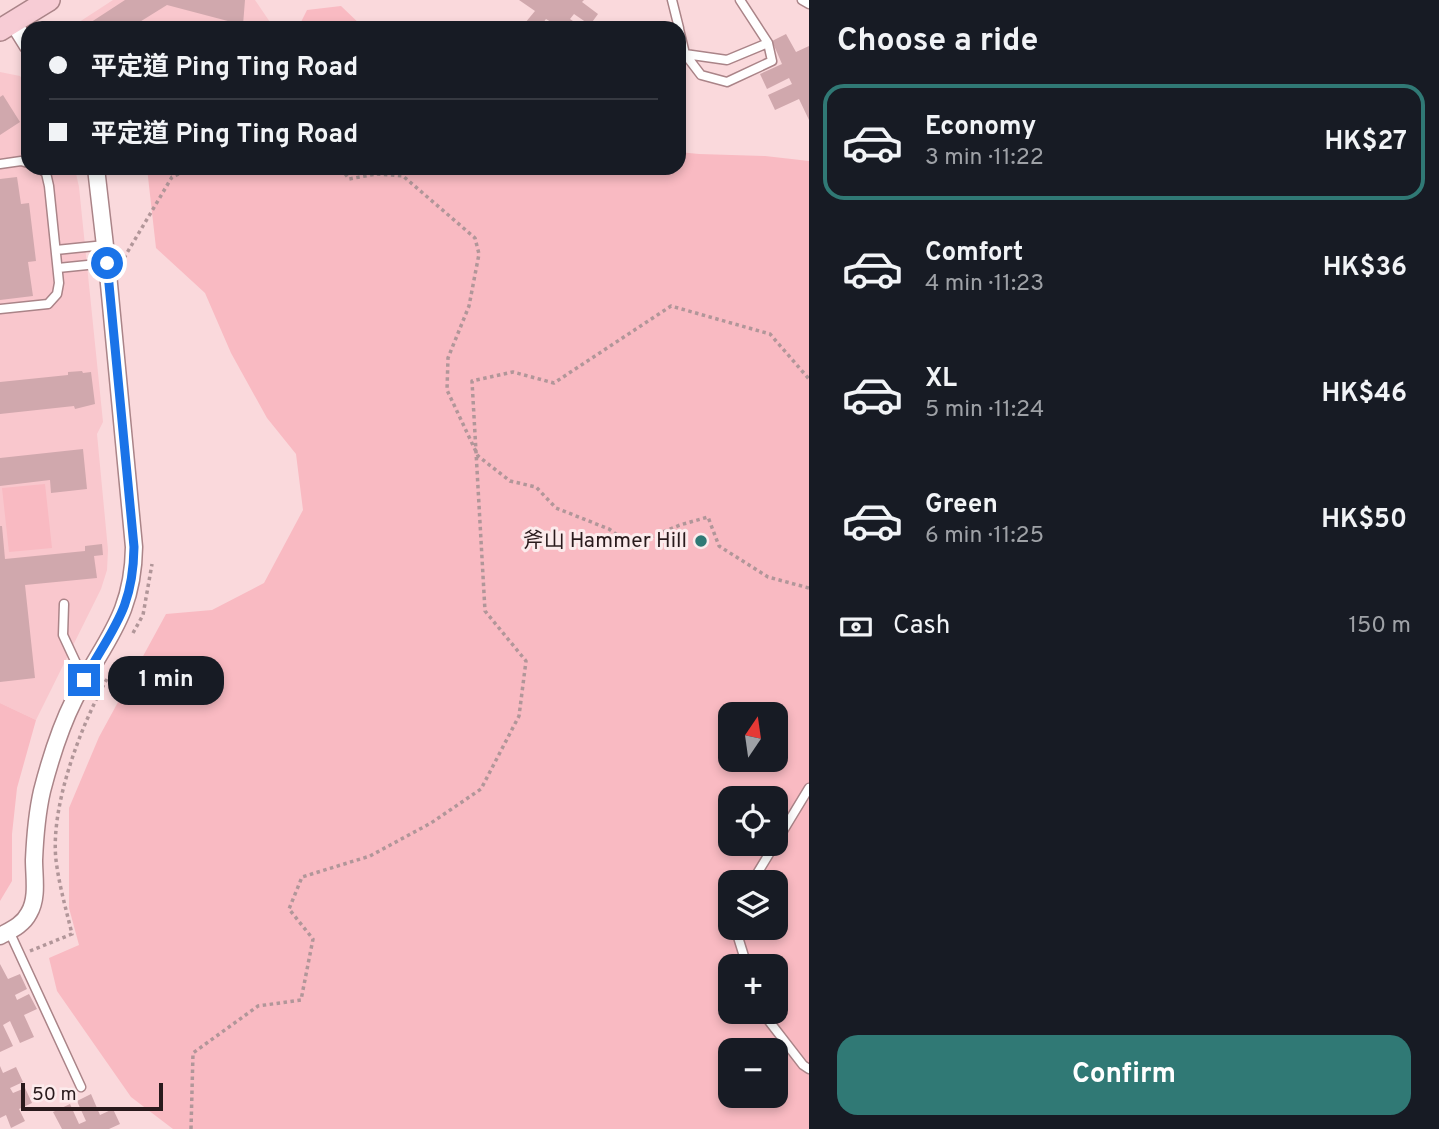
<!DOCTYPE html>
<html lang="en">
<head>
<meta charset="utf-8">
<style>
  body { margin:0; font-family:Overpass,"Noto Sans TC",sans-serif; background:#20242c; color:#f1f3f6; height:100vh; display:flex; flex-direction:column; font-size:26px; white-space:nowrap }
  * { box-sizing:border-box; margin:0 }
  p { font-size:23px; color:#9ea1a6 }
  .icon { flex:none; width:38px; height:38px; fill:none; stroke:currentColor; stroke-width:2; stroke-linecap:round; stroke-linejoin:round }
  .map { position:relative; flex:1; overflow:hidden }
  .sheet { display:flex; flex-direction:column; background:#171b24; width:630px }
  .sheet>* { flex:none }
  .hud { position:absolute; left:21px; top:21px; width:665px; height:154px; border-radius:21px; box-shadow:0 4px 10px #0003; display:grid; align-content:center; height:154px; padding:0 28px; background:#171b24 }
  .needle { width:46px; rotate:13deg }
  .buttons { position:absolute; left:718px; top:702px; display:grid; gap:14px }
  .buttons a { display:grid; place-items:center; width:70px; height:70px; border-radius:14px; background:#171b24; box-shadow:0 4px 10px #0003; font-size:35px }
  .scale { position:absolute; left:21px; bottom:18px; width:142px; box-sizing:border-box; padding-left:7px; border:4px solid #291a1c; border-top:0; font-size:19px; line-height:24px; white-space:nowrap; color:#291a1c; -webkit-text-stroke:5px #fcebec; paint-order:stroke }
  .end { position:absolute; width:32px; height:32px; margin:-16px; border:9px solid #1a73e8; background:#fff; box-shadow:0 0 0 4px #fff }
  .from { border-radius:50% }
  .bubble { position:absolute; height:49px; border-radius:21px; background:#171b24; box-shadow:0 4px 10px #0003; font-size:23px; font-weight:700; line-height:49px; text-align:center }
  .hud b { display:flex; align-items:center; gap:24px; height:66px; font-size:26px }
  .hud b+b { border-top:2px solid #363941 }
  .hud i { width:18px; height:18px; background:#f1f3f6 }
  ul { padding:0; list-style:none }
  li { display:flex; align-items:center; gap:21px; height:116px; margin:0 14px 10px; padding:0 14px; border:4px solid transparent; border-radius:21px }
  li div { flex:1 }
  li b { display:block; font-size:26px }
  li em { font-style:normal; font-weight:700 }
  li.current { border-color:#307975 }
  li>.icon { width:63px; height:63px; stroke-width:1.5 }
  h2 { padding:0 28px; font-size:32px; line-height:84px }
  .pay { display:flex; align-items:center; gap:18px; height:77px; padding:0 28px; font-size:26px }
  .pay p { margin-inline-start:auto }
  .action { display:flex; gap:14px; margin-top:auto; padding:14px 28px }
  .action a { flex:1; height:80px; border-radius:21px; background:#307975; color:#fff; font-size:28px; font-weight:700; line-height:80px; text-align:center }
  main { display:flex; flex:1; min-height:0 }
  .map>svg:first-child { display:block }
</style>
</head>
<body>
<main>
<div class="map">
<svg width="809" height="1129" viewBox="0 0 809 1129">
  <rect width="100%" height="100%" fill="#fad9dc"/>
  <!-- built -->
  <path fill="#f9c7cd" d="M113 0H255L274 28H70Z
    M0 72 20 76 28 89V168L75 169 79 187 103 422 97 434 108 550 107 570 101 589 36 720 0 703Z"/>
  <!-- green -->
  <path fill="#f9bac2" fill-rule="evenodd" d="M341 6 364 28H298L307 10Z
    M679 152 699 154 765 156 809 161V1129H173L131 1097 57 991 49 958 79 945 69 908V808L99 737 166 614 212 610 264 583 303 510 296 454 267 418 231 353 205 293 156 248 147 168H679ZM730 714H775V760H730ZM730 798H775V844H730ZM730 882H775V928H730ZM730 966H775V1012H730ZM730 1050H775V1096H730Z
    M45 484 52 548 9 552 2 488Z
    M0 703 36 720 17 788 12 834V881L0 901Z"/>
  <!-- building -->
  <path fill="#d0a8ad" d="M125 0H245L243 25 167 5 130 28H82Z
    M519 0H584L582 2 598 14 590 25 574 14 570 19 583 28H546L551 22 546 19 539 28H532L525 23 535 11Z
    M150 23 170 27V28H144Z
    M786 34 796 52 809 46V120L799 99 775 110 768 95 792 84 789 78 767 89 760 74 782 64 772 41Z
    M3 95 20 122 0 135V97Z
    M17 177 21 204 29 203 36 261 28 262 33 296 0 300V179Z
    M82 371 83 373 91 372 95 404 75 409 74 406 0 414V382L68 375V372Z
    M83 449 87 489 51 493 50 480 0 486V458Z
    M0 526H2L5 559 85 551V546L102 544 103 555 94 556 97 578 25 585 35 678 0 682Z
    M0 964 8 979 20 974 27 989 15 995 17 1000 29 994 37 1009 24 1015 34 1037 20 1043 10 1021 3 1025 13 1046 0 1052Z
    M0 1066 3 1073 16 1067 23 1082 10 1088 13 1093 25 1088 32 1103 19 1109 25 1121 11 1128 6 1115 0 1118Z
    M91 1094 100 1115 113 1109 120 1124 109 1129H62L53 1112 70 1104 79 1124 86 1121 77 1101Z"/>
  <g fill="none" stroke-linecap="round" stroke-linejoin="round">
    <defs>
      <path id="lane" d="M672 0 679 28
        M802 0 809 4
        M679 29 685 54 701 75 727 82 772 61 768 43 740 0
        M685 54 727 60 768 43
        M0 164 21 161 28 163
        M56 250 105 245
        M58 268 107 263
        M0 309 48 304 57 294 59 283 49 186 46 173 39 168
        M64 604 63 635 84 680
        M752 882 809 788
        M740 928 738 937 747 966
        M9 931 81 1087
        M762 1012 803 1065 809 1069"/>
      <path id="street" d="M13 22 28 46
        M0 936C11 930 23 925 29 913 38 898 34 877 34 860 35 837 37 813 42 791 50 760 60 728 74 700 103 641 133 618 134 547L107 263 96 168"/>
      <path id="secondary" d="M0 30 49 0"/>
    </defs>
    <!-- lane casing -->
    <use href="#lane" stroke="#aa8488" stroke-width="11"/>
    <!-- street casing -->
    <use href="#street" stroke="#aa8488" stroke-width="19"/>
    <!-- secondary casing -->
    <use href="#secondary" stroke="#aa8488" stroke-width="24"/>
    <!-- path -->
    <path stroke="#b19699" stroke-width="3.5" stroke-dasharray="3.5 3.5" stroke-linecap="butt" d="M341 168 349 179 376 174 403 176 475 238 479 254 469 306 448 358 447 390 478 456 510 481 536 487 556 508 609 529 631 545 680 525 708 517 719 546 768 577 809 588
      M124 258 172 177 183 172V168H185
      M133 633 143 615 152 564
      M30 951 72 934C66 909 59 885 56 860 50 806 81 725 107 679
      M191 1129 193 1053 258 1006 301 1000 313 939 289 909 302 877 370 856 431 823 481 789 519 716 526 661 485 611 472 381 513 372 554 383 671 306 770 334 809 379"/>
    <!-- lane -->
    <use href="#lane" stroke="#fff" stroke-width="8"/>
    <!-- street -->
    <use href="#street" stroke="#fff" stroke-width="16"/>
    <!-- secondary -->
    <use href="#secondary" stroke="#f7ccd5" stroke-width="21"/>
  </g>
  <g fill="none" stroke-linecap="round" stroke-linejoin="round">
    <!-- route -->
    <path stroke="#1a73e8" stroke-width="9" d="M84 680C112 628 133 611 134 547L107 263"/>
  </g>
  <!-- markers -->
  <circle fill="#307975" stroke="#fcebec" stroke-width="2.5" cx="701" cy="541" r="7"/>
  <g text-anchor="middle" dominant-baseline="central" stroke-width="6" stroke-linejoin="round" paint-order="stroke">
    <!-- poi labels -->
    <g font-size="21" fill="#291a1c" stroke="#fcebec" text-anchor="end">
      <text x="687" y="541">斧山 Hammer Hill</text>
    </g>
  </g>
</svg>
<div class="buttons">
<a><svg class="needle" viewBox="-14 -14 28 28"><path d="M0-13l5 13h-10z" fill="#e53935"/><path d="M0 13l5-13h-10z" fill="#9ea1a6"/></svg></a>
<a><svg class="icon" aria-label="locate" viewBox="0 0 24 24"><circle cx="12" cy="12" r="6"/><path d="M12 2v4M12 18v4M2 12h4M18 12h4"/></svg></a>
<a><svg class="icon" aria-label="layers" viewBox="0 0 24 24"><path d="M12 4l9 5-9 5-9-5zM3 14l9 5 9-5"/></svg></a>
<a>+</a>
<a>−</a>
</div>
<div class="scale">50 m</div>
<i class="end from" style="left:107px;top:263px"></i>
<i class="end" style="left:84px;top:680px"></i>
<div class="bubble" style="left:108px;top:656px;width:116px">1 min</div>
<div class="hud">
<b><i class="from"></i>平定道 Ping Ting Road</b>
<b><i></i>平定道 Ping Ting Road</b>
</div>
</div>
<section class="sheet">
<h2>Choose a ride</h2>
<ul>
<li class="current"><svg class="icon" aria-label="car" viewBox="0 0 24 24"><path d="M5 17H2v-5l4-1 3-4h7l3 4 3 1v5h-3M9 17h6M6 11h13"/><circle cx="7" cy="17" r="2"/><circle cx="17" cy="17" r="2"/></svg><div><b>Economy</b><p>3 min · 11:22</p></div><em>HK$27</em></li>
<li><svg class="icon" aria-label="car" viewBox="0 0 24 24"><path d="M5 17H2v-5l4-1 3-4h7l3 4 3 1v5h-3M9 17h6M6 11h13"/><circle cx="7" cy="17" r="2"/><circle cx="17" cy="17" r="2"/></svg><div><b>Comfort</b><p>4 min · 11:23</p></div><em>HK$36</em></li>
<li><svg class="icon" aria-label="car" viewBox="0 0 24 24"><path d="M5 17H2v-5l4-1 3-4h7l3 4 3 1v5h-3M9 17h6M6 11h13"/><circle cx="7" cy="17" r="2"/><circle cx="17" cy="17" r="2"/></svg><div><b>XL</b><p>5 min · 11:24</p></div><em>HK$46</em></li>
<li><svg class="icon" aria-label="car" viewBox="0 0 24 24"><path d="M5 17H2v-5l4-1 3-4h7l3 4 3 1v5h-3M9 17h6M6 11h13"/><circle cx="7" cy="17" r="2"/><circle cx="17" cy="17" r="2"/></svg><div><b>Green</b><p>6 min · 11:25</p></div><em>HK$50</em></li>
</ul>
<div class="pay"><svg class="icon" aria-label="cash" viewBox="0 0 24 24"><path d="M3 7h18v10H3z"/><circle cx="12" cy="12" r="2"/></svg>Cash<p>150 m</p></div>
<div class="action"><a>Confirm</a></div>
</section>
</main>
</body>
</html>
